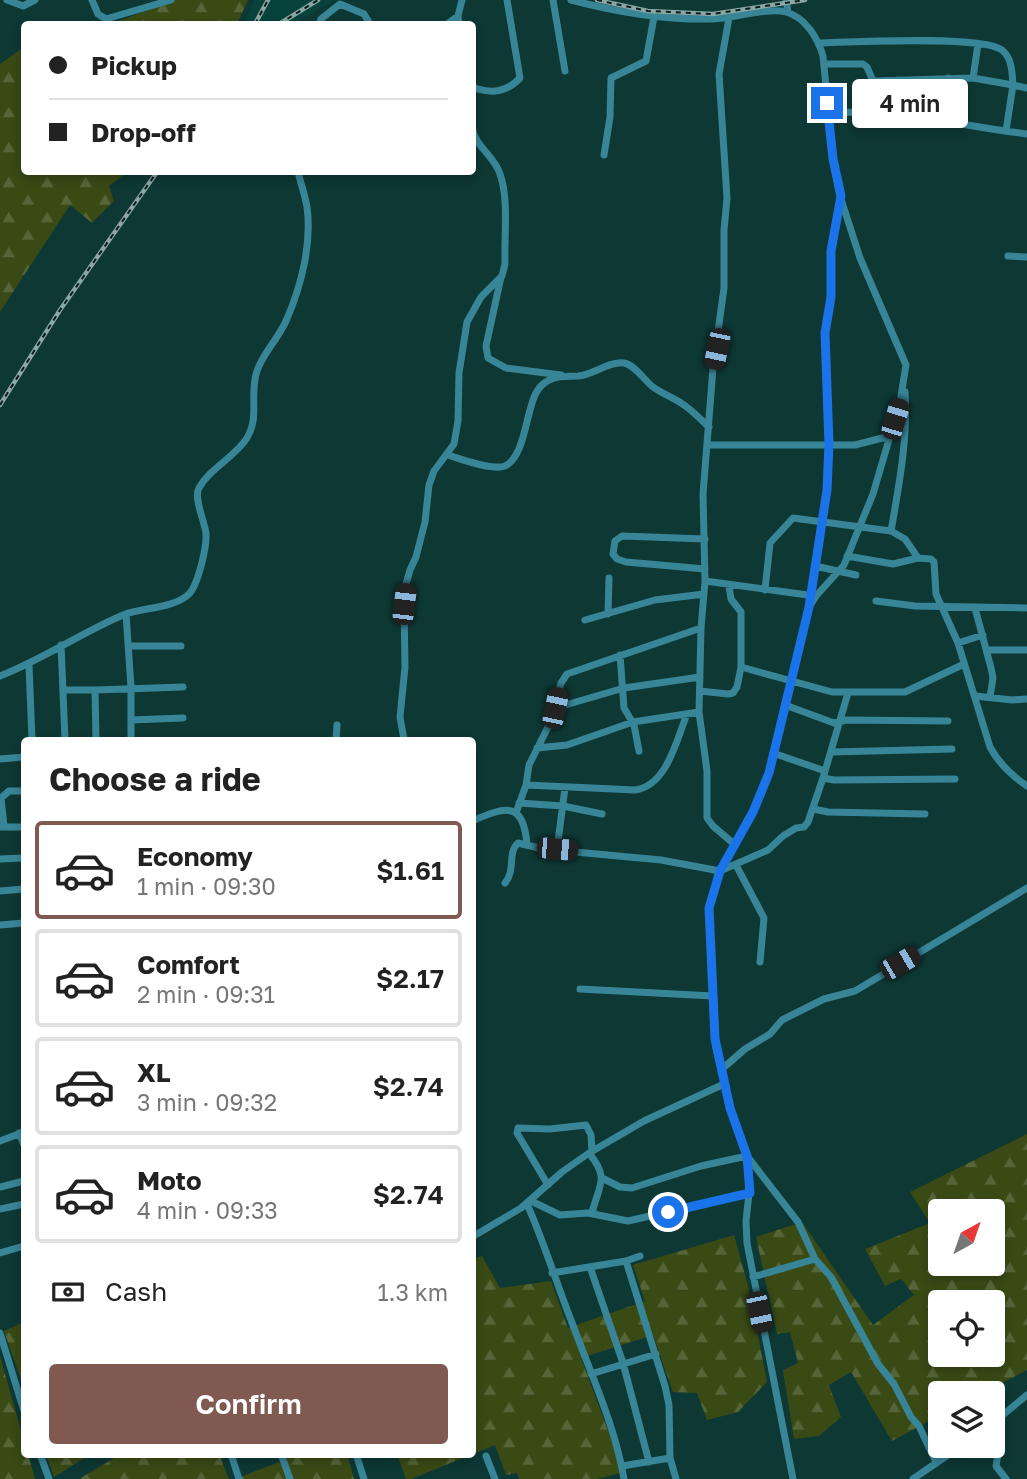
<!DOCTYPE html>
<html lang="en">
<head>
<meta charset="utf-8">
<style>
  body { margin:0; font-family:"Golos Text",sans-serif; background:#f2f2f2; color:#222; height:100vh; display:flex; flex-direction:column; font-size:26px; white-space:nowrap }
  * { box-sizing:border-box; margin:0 }
  p { font-size:23px; color:#767676 }
  .icon { flex:none; width:38px; height:38px; fill:none; stroke:currentColor; stroke-width:2; stroke-linecap:round; stroke-linejoin:round }
  .map { position:relative; flex:1; overflow:hidden }
  .sheet { position:absolute; left:21px; top:737px; width:455px; height:721px; display:flex; flex-direction:column; background:#fff; border-radius:7px; box-shadow:0 4px 10px #0003 }
  .sheet>* { flex:none }
  .top-card { position:absolute; left:21px; top:21px; width:455px; height:154px; border-radius:7px; box-shadow:0 4px 10px #0003; display:grid; align-content:center; height:154px; padding:0 28px; background:#fff }
  .needle { width:46px; rotate:40deg }
  .tools { position:absolute; left:928px; top:1199px; display:grid; gap:14px }
  .tools a { display:grid; place-items:center; width:77px; height:77px; border-radius:7px; background:#fff; box-shadow:0 4px 10px #0003; font-size:35px }
  .end { position:absolute; width:32px; height:32px; margin:-16px; border:9px solid #1a73e8; background:#fff; box-shadow:0 0 0 4px #fff }
  .from { border-radius:50% }
  .bubble { position:absolute; height:49px; border-radius:7px; background:#fff; box-shadow:0 4px 10px #0003; font-size:23px; font-weight:600; line-height:49px; text-align:center }
  .car { position:absolute; width:21px; height:42px; margin:-21px -10px; border-radius:9px; box-shadow:0 0 5px 2px #0007; background:linear-gradient(#222 24%,#8ab4d8 0 40%,#222 0 76%,#8ab4d8 0 86%,#222 0) }
  .top-card b { display:flex; align-items:center; gap:24px; height:66px; font-size:26px }
  .top-card b+b { border-top:2px solid #e0e0e0 }
  .top-card i { width:18px; height:18px; background:#222 }
  ul { padding:0; list-style:none }
  li { display:flex; align-items:center; gap:21px; height:98px; margin:0 14px 10px; padding:0 14px; border:4px solid #e0e0e0; border-radius:7px }
  li div { flex:1 }
  li b { display:block; font-size:26px }
  li em { font-style:normal; font-weight:600 }
  li.current { border-color:#805a50 }
  li>.icon { width:63px; height:63px; stroke-width:1.5 }
  h2 { padding:0 28px; font-size:32px; line-height:84px }
  .pay { display:flex; align-items:center; gap:18px; height:77px; padding:0 28px; font-size:26px }
  .pay p { margin-inline-start:auto }
  .action { display:flex; gap:14px; margin-top:auto; padding:14px 28px }
  .action a { flex:1; height:80px; border-radius:7px; background:#805a50; color:#fff; font-size:28px; font-weight:600; line-height:80px; text-align:center }
  .map>svg:first-child { display:block }
</style>
</head>
<body>
<div class="map">
<svg width="1027" height="1479" viewBox="0 0 1027 1479">
  <defs>
    <pattern id="forest-firs" width="22" height="20" patternUnits="userSpaceOnUse" patternTransform="scale(1.75)"><rect width="22" height="20" fill="#394a15"/><path d="M5 1l3.5 6h-7zM16 11l3.5 6h-7z" fill="#556538"/></pattern>
  </defs>
  <rect width="100%" height="100%" fill="#0e3834"/>
  <!-- built -->
  <path fill="#08423d" d="M254 0H335L294 24H244Z"/>
  <!-- forest -->
  <path fill="url(#forest-firs)" fill-rule="evenodd" d="M175 0H248L237 24H111Z
    M24 47V172H127L109 186 114 201 92 223 70 205 0 312V64Z
    M1027 1134V1370L983 1393H940V1415L892 1441 851 1372 829 1385 841 1417 819 1436 794 1439 783 1370 798 1363 790 1332 777 1334 756 1237 802 1222 873 1325 914 1295 901 1279 885 1286 865 1249 930 1223 910 1192ZM940 1211H992V1264H940ZM940 1302H992V1354H940Z
    M734 1235 749 1289 767 1382 738 1412 707 1420 697 1393 673 1392 653 1335 581 1358 613 1444 620 1473 598 1479H519L517 1473 506 1475 495 1445 411 1479H406L397 1454H472L473 1259 482 1256 500 1288 551 1281 568 1328 645 1301 633 1265Z
    M24 1322V1388L4 1331Z
    M0 1356 24 1441V1454H28L35 1479H0Z
    M46 1454H91L54 1477Z
    M121 1454H219L229 1479H79Z
    M300 1454H354L348 1457 354 1479H235Z"/>
  <g fill="none" stroke-linecap="round" stroke-linejoin="round">
    <!-- minor -->
    <path stroke="#388597" stroke-width="7" d="M7 0 23 6 35 0
      M92 0 98 14 106 19 171 0
      M553 0 565 71
      M571 0C617 12 662 20 710 19 731 19 768 7 786 12 805 17 818 38 823 56L833 159 840 196 860 258 906 365 900 402 873 494 859 528 844 565 816 596 809 607 769 773 753 812 720 871 709 908 716 1047 730 1108 747 1156 750 1184 746 1221 747 1243 793 1479
      M786 0 788 12
      M729 18 719 74 727 198 724 230V288L713 368 703 494 705 581 701 628 699 712 707 771V818L713 826 734 844
      M319 24 321 19 340 4 364 14 370 24
      M447 24 458 16
      M459 24 458 16 462 0
      M819 43C850 42 982 35 1002 50 1012 58 1012 72 1013 85L1027 88
      M824 64H863L867 67 873 81 973 78 1013 85 1006 131
      M973 78 978 44
      M472 87C491 94 506 93 520 78L507 0
      M828 113C895 108 961 126 1027 134
      M896 114 898 80
      M946 122 948 78
      M604 155 610 117 611 78 646 61 654 17
      M1008 256 1027 257
      M501 277 486 346 488 358 506 368 561 375
      M708 445H855L890 436
      M448 455C461 459 492 471 505 466 525 457 526 411 536 393 545 376 561 376 578 376 593 375 609 361 624 363 635 365 644 380 653 387 661 393 672 397 681 403 691 409 700 419 709 427
      M891 531C899 485 908 439 905 392
      M847 556 893 564 918 558
      M815 566 856 575
      M705 569 626 562 617 559 613 554 615 541 622 536 705 539
      M705 581 815 596
      M729 586 731 599 741 612V667
      M765 590 770 543 793 518 891 531 905 539 918 558 931 559 934 562 936 594 958 643 990 747C999 764 1011 775 1027 786
      M876 601 915 606 1027 608
      M810 602 827 490 829 445 825 333 831 297V251L840 200
      M975 608 991 668 993 678 990 697
      M126 614 131 687V740
      M608 614 609 578
      M585 620 655 600 704 594
      M958 643 983 635
      M61 645 65 740
      M129 646H181
      M988 650H1027
      M620 655 624 708 634 725 639 751
      M29 665 32 740
      M0 676C43 659 81 633 123 615 143 607 173 609 189 594 198 585 207 546 206 534 205 522 193 497 199 488 210 468 235 457 247 438 260 417 249 393 257 371 263 353 278 339 286 321 301 287 312 244 307 207 305 195 301 184 298 172
      M65 690H95
      M700 691 728 694 733 693 737 687 741 667 832 692H905L964 664
      M975 696 1012 700 1027 699
      M785 705 834 723 846 720 948 721
      M555 708 624 688 700 677
      M131 720 183 718
      M96 740 95 690 183 687
      M336 740 337 725
      M404 740 400 717 405 667 404 604 406 584 410 570 416 557 425 522 429 485 434 471 454 444 458 421 459 373 467 322 481 297 502 276 505 264C504 237 509 199 500 174 494 155 475 147 472 127
      M537 748 567 745 633 722 699 712
      M831 752 952 749
      M773 753 825 771
      M0 759 24 757
      M823 778 834 780 955 779
      M526 785 635 790C667 786 677 739 687 714
      M519 803 563 806 602 814
      M813 809 828 812 925 814
      M516 813 526 785 529 765 550 723 561 683 567 674 701 628
      M472 821C505 807 523 800 527 844
      M4 826 1 798 9 791H24
      M1 827H24
      M557 849 565 788
      M0 859 24 858
      M736 865 764 918 760 962
      M505 883C516 870 507 853 518 843L543 849 661 860 720 871 768 850 783 836 796 828 804 827 808 822 823 778 848 693
      M0 891 24 889
      M0 925 24 923
      M580 989 713 996
      M722 1069 745 1049 770 1034 782 1020 824 999 855 991 1027 888
      M19 1133 24 1145
      M0 1141 24 1132
      M589 1153C610 1179 599 1184 592 1213
      M602 1178 620 1187 632 1188 701 1166 747 1156 798 1222 815 1259 831 1277 878 1364 894 1384 911 1417 919 1426 936 1462
      M548 1185 517 1133 518 1128 550 1129 586 1125 591 1135 592 1151
      M0 1187 24 1181
      M531 1201 560 1215 588 1213 628 1221 750 1193
      M527 1204C544 1242 556 1282 571 1320 590 1372 615 1425 624 1479
      M0 1209 24 1204
      M472 1237 521 1208 562 1172 589 1153 644 1121 724 1084
      M0 1253 24 1246
      M626 1261 665 1386 669 1405 670 1458 676 1479
      M590 1267 623 1363 649 1462
      M552 1273 626 1261 640 1256
      M753 1277 815 1259
      M0 1333 24 1411
      M591 1374 656 1354
      M995 1422 1001 1437 996 1466 1006 1479
      M993 1423 1027 1395
      M40 1454 49 1479
      M231 1454 239 1479
      M281 1454 290 1479
      M356 1454 364 1479
      M486 1456 495 1479
      M622 1466 670 1458
      M913 1479 961 1446"/>
    <defs>
      <path id="rail" d="M597 0 648 11 713 14 805 0
        M255 24 268 0
        M279 24 318 0
        M0 405 60 310 157 172"/>
    </defs>
    <!-- rail casing -->
    <use href="#rail" stroke="#89a7a4" stroke-width="4.5"/>
    <!-- rail -->
    <use href="#rail" stroke="#0b1c1a" stroke-width="2" stroke-dasharray="5" stroke-linecap="butt"/>
  </g>
  <g fill="none" stroke-linecap="round" stroke-linejoin="round">
    <!-- route -->
    <path stroke="#1a73e8" stroke-width="9" d="M668 1212 750 1193 747 1156 730 1108 715 1039 709 908 720 871 753 812 769 773 809 607 827 490 829 444 825 333 831 297V251L841 196 833 159 827 103"/>
  </g>
</svg>
<div class="tools">
<a><svg class="needle" viewBox="-14 -14 28 28"><path d="M0-13l5 13h-10z" fill="#e53935"/><path d="M0 13l5-13h-10z" fill="#767676"/></svg></a>
<a><svg class="icon" aria-label="locate" viewBox="0 0 24 24"><circle cx="12" cy="12" r="6"/><path d="M12 2v4M12 18v4M2 12h4M18 12h4"/></svg></a>
<a><svg class="icon" aria-label="layers" viewBox="0 0 24 24"><path d="M12 4l9 5-9 5-9-5zM3 14l9 5 9-5"/></svg></a>
</div>
<i class="end from" style="left:668px;top:1212px"></i>
<i class="end" style="left:827px;top:103px"></i>
<div class="bubble" style="left:852px;top:79px;width:116px">4 min</div>
<i class="car" style="left:717px;top:349px;rotate:192deg"></i>
<i class="car" style="left:895px;top:419px;rotate:17deg"></i>
<i class="car" style="left:404px;top:604px;rotate:7deg"></i>
<i class="car" style="left:555px;top:708px;rotate:12deg"></i>
<i class="car" style="left:557px;top:849px;rotate:95deg"></i>
<i class="car" style="left:900px;top:963px;rotate:60deg"></i>
<i class="car" style="left:759px;top:1312px;rotate:168deg"></i>
<div class="top-card">
<b><i class="from"></i>Pickup</b>
<b><i></i>Drop-off</b>
</div>
<section class="sheet">
<h2>Choose a ride</h2>
<ul>
<li class="current"><svg class="icon" aria-label="car" viewBox="0 0 24 24"><path d="M5 17H2v-5l4-1 3-4h7l3 4 3 1v5h-3M9 17h6M6 11h13"/><circle cx="7" cy="17" r="2"/><circle cx="17" cy="17" r="2"/></svg><div><b>Economy</b><p>1 min · 09:30</p></div><em>$1.61</em></li>
<li><svg class="icon" aria-label="car" viewBox="0 0 24 24"><path d="M5 17H2v-5l4-1 3-4h7l3 4 3 1v5h-3M9 17h6M6 11h13"/><circle cx="7" cy="17" r="2"/><circle cx="17" cy="17" r="2"/></svg><div><b>Comfort</b><p>2 min · 09:31</p></div><em>$2.17</em></li>
<li><svg class="icon" aria-label="car" viewBox="0 0 24 24"><path d="M5 17H2v-5l4-1 3-4h7l3 4 3 1v5h-3M9 17h6M6 11h13"/><circle cx="7" cy="17" r="2"/><circle cx="17" cy="17" r="2"/></svg><div><b>XL</b><p>3 min · 09:32</p></div><em>$2.74</em></li>
<li><svg class="icon" aria-label="car" viewBox="0 0 24 24"><path d="M5 17H2v-5l4-1 3-4h7l3 4 3 1v5h-3M9 17h6M6 11h13"/><circle cx="7" cy="17" r="2"/><circle cx="17" cy="17" r="2"/></svg><div><b>Moto</b><p>4 min · 09:33</p></div><em>$2.74</em></li>
</ul>
<div class="pay"><svg class="icon" aria-label="cash" viewBox="0 0 24 24"><path d="M3 7h18v10H3z"/><circle cx="12" cy="12" r="2"/></svg>Cash<p>1.3 km</p></div>
<div class="action"><a>Confirm</a></div>
</section>
</div>
</body>
</html>
